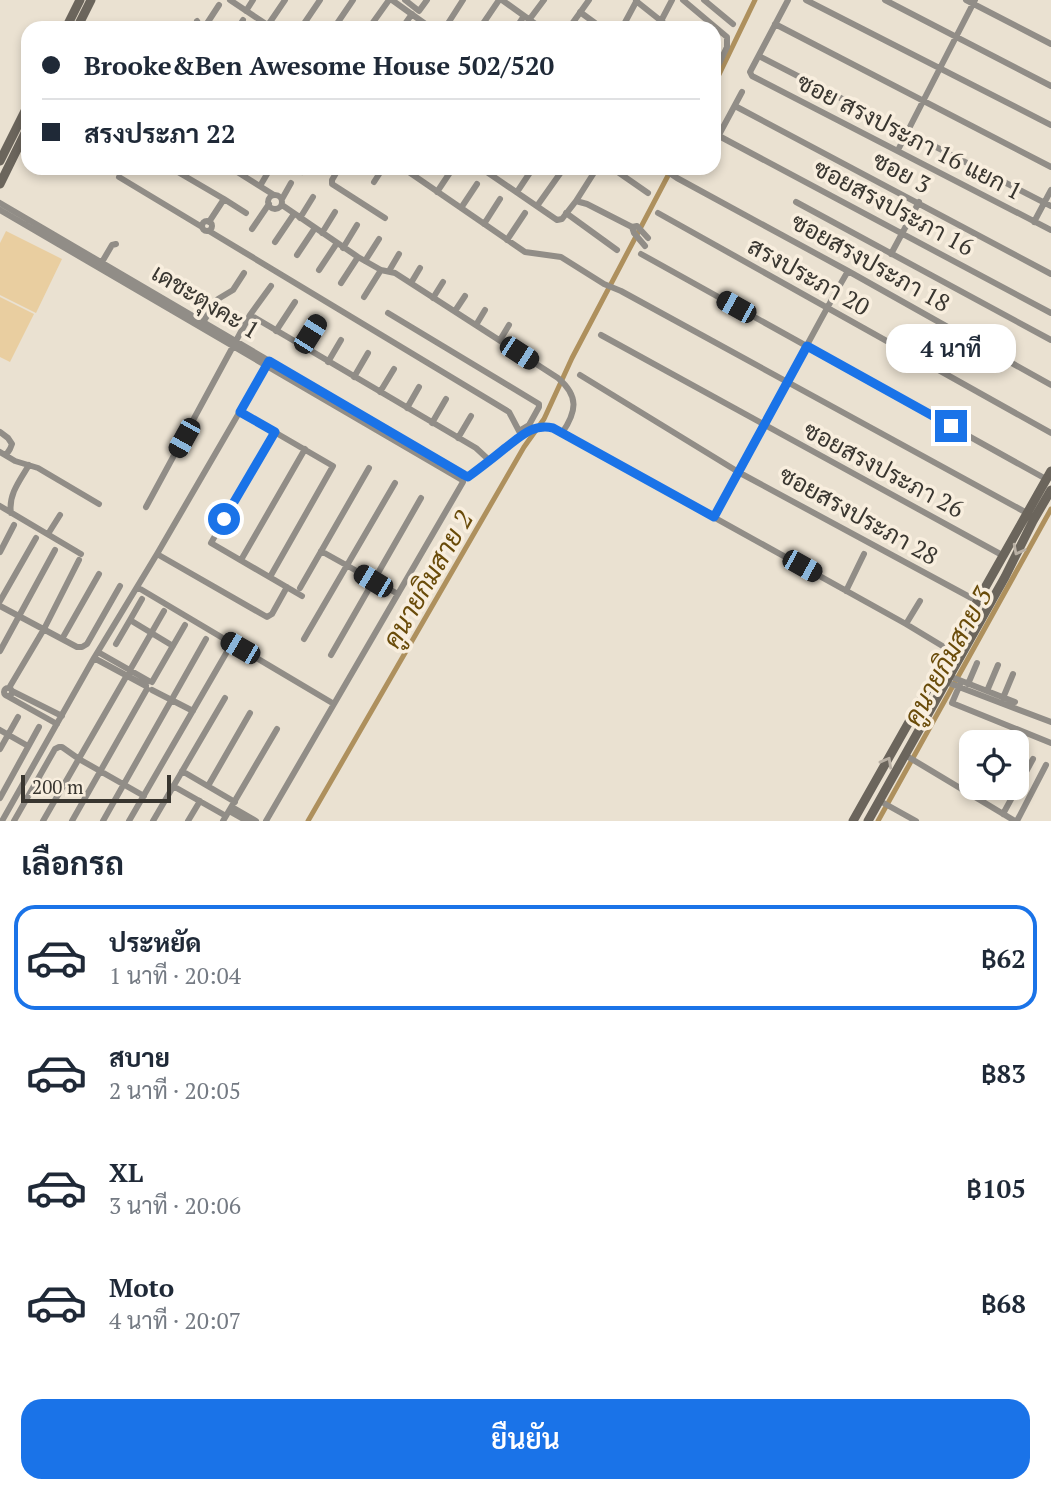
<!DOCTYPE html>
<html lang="th">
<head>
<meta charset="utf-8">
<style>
  body { margin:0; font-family:"PT Serif",Sarabun,serif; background:#f2f2f3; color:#1f2937; height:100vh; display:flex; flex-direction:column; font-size:26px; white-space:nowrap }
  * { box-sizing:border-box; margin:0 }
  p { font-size:23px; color:#747a83 }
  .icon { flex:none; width:38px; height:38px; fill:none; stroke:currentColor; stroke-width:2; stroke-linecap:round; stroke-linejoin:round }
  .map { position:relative; height:821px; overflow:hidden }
  .details { display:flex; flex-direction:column; background:#fff; flex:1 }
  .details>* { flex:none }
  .banner { position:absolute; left:21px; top:21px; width:700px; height:154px; border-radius:21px; box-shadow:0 4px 10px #0003; display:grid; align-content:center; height:154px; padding:0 21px; background:#fff }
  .controls { position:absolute; left:959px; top:730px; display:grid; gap:14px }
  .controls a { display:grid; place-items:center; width:70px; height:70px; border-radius:14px; background:#fff; box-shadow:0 4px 10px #0003; font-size:35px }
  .scale { position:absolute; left:21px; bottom:18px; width:150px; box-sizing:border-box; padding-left:7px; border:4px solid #393630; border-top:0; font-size:19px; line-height:24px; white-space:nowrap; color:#393630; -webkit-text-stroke:5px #f8eede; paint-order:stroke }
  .end { position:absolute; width:32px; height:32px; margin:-16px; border:9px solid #1a73e8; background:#fff; box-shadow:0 0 0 4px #fff }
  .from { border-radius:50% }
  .bubble { position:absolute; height:49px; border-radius:21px; background:#fff; box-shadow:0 4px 10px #0003; font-size:23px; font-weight:600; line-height:49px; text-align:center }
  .car { position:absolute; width:21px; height:42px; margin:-21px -10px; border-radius:9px; box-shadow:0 0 5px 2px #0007; background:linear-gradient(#222 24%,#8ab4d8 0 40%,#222 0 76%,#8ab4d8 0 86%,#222 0) }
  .banner b { display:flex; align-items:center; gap:24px; height:66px; font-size:26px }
  .banner b+b { border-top:2px solid #e0e1e3 }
  .banner i { width:18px; height:18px; background:#1f2937 }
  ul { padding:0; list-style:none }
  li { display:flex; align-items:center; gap:21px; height:105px; margin:0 14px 10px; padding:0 7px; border:4px solid transparent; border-radius:21px }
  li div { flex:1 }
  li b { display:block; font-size:26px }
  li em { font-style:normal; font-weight:600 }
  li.selected { border-color:#1a73e8 }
  li>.icon { width:63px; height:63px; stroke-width:1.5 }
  h2 { padding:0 21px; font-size:32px; line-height:84px }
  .button { display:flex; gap:14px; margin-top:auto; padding:14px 21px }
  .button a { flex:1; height:80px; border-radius:21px; background:#1a73e8; color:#fff; font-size:28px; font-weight:600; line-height:80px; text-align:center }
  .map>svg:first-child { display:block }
</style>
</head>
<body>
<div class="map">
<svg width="1051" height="821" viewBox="0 0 1051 821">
  <rect width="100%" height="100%" fill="#eae1d1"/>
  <!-- pitch -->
  <path fill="#e9cea0" d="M6 231 62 259 36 313 0 295V243Z
    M0 297 34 314 10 362 0 357Z"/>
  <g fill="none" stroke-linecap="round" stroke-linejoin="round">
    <!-- canal -->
    <path stroke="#ae905d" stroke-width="5" d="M714 85 755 0
      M308 821 524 447 544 419 572 358 672 168
      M878 821 1051 509"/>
    <!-- street -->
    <path stroke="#918d87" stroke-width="6" d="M230 0 272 28
      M392 0 431 28
      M405 0 419 11 427 0
      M502 0 541 28
      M683 0 727 37V47L714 74
      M704 0 733 24
      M788 0 750 72 752 76 1051 230
      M806 0 1051 125
      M885 0 1051 86
      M966 0 1051 44
      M636 1 670 28
      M246 11 253 0
      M580 12 595 23
      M529 20 544 0
      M197 21 201 28
      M661 21 672 0
      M775 24 1051 167
      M268 25 285 0
      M204 28 219 5
      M238 28 243 20
      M301 28 320 0
      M334 28 353 0
      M369 28 389 0
      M402 28 412 14
      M445 28 463 0
      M480 28 499 0
      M516 28 524 16
      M569 28 589 0
      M622 28 637 0
      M759 56 1051 206
      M735 106 1051 274
      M719 136 1051 313
      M714 144 742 92
      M898 150 975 0
      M171 168 224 199 209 222
      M231 168 274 195
      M339 168 332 180V184L385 218
      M403 168 525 252 561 257 604 284 621 291 1027 513
      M481 168 557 220 562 219 576 201 587 204 632 227
      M612 168 648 193
      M662 168 677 178 848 271 1051 385
      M302 172 304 168
      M119 177 202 227
      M374 182 383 168
      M260 186 270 169
      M437 192 453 168
      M517 192 533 168
      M268 202a7 7 0 1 1 14 0a7 7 0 1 1-14 0Z
      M224 199 246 213
      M282 199 291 183
      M576 201 597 168
      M796 202 1051 340
      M0 203 464 475
      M282 205 358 257 381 270 395 273 558 378C579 396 577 411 562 433
      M537 206 564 168
      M461 208 477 184
      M0 210 462 480
      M566 213 617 250
      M658 213 1051 433
      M300 218 313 197
      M202 226a5 5 0 1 1 10 0a5 5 0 1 1-10 0Z
      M1034 222 1051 190
      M484 224 500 199
      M252 229 269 204
      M209 231 509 412 519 431 523 433
      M322 233 335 212
      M507 240 525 213
      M275 242 294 214
      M645 246 634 233 632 227 637 226 648 238
      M343 248 357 225
      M641 254 1046 479
      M891 254 919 202
      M297 255 315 228
      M365 261 379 239
      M102 262 112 245 116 244
      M319 270 337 243
      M389 271 399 254
      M341 283 358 257
      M411 283 420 268
      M364 297 381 270
      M433 298 443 282
      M455 311 465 296
      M388 313 539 404V407L529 425 519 431
      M250 315 476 448 489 460
      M203 322 218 299 233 290 244 273
      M476 325 485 310
      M276 331 295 302
      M601 335 1002 555
      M500 340 509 325
      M303 346 317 322
      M328 362 341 340
      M580 375 740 473 977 601
      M354 377 368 353
      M380 392 394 369
      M407 408 419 387
      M240 412 333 466 270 577
      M432 423 446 399
      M0 432 8 438 12 444 10 449 6 455
      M275 432 211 543 302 596
      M458 438 471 416
      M0 452 15 461 38 468 99 504
      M468 477 523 433 545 426 553 428 906 624 949 650
      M0 506 81 554
      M146 507 250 315 271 286
      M11 513C8 495 20 480 29 465
      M714 517C761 436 801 352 848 271
      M48 534 60 515
      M321 551 398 594
      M0 552 14 525
      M157 554 267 617 272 614 287 587
      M241 560 305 449
      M137 587 334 704
      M300 588 369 468
      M846 591 864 554
      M142 599 130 620 173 646
      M0 601 36 538
      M0 606 77 647H82L87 644 120 586
      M906 624 920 601
      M62 639 99 574
      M304 639 395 483
      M116 644 130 620
      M0 651 55 550
      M98 652 149 681
      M331 655 421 498
      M94 658 146 686
      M949 676 1015 702
      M152 682 185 625
      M946 682 1051 722
      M961 682 952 703 1051 743
      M968 684 977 663
      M4 692a4 4 0 1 1 8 0a4 4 0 1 1-8 0Z
      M9 688 44 629 79 560
      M152 690 193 711
      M12 691 62 716
      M987 691 998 665
      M7 696 57 724
      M1003 698 1013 674
      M0 730 28 746
      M0 749 18 717
      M905 755 1015 821
      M182 771 235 802
      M173 786 226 816
      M208 786 250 713
      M0 798 39 727
      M880 801 916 821
      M232 807 256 821
      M229 811 247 821
      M1003 814 1033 759
      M2 821 94 658 157 554 268 363
      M14 821 55 749 59 747H62L79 759 144 796
      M43 821 164 611
      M72 821 147 689
      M103 821 206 639
      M129 821 228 650
      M153 821 225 698
      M188 821 200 801
      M223 821 277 729
      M266 821 463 482
      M1017 821 1046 765"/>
    <!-- secondary -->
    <path stroke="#6b655c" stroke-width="9" d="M66 28 80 0
      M77 28 91 0
      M0 161 28 105
      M0 184 28 127
      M853 821 1051 471
      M868 821 1005 577 1033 521 1051 490"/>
  </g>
  <!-- one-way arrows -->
  <defs><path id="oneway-chevron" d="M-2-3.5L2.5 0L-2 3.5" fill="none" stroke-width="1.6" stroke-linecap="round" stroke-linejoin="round" transform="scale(1.75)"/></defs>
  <g stroke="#b9b0a4">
    <use href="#oneway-chevron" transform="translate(1018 550) rotate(117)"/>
    <use href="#oneway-chevron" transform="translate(887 762) rotate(-61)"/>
  </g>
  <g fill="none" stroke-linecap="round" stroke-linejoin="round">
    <!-- route -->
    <path stroke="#1a73e8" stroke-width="9" d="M224 519 275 432 240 412 269 361 464 475 468 477C480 468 492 459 504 449 519 438 532 423 553 428L714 517 807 346 951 426"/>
  </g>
  <g text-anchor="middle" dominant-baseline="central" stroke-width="7" stroke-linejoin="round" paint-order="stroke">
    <!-- street labels -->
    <g font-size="24" fill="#393630" stroke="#f8eede">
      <text transform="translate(910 136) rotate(27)">ซอย สรงประภา 16 แยก 1</text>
      <text transform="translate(902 172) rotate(28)">ซอย 3</text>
      <text transform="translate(894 207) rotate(28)">ซอยสรงประภา 16</text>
      <text transform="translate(871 262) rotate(29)">ซอยสรงประภา 18</text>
      <text transform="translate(809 276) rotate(29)">สรงประภา 20</text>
      <text transform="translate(206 301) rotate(31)">เดชะตุงคะ 1</text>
      <text transform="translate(884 469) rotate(28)">ซอยสรงประภา 26</text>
      <text transform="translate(859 515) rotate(29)">ซอยสรงประภา 28</text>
    </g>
    <!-- water labels -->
    <g font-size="26" font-style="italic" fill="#694b09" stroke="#f8eede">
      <text transform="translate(427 579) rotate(-60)">คูนายกิมสาย 2</text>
      <text transform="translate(947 656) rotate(-61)">คูนายกิมสาย 3</text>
    </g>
  </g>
</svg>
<div class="controls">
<a><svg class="icon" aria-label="locate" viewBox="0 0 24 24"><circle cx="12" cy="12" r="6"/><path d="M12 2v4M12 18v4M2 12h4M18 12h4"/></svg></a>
</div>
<div class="scale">200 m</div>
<i class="end from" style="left:224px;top:519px"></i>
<i class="end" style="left:951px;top:426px"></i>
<div class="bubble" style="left:886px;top:324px;width:130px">4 นาที</div>
<i class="car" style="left:736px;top:307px;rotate:299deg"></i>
<i class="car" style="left:310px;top:334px;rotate:32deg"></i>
<i class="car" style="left:519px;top:353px;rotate:123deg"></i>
<i class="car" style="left:184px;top:438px;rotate:209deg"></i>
<i class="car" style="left:802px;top:566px;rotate:119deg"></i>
<i class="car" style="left:373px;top:581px;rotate:301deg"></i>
<i class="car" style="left:240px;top:648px;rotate:300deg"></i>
<div class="banner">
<b><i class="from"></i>Brooke&amp;Ben Awesome House 502/520</b>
<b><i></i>สรงประภา 22</b>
</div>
</div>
<section class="details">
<h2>เลือกรถ</h2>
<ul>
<li class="selected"><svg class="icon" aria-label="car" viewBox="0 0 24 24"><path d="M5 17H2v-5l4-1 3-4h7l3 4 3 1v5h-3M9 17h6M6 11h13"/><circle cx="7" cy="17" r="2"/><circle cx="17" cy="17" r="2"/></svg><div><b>ประหยัด</b><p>1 นาที · 20:04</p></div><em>฿62</em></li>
<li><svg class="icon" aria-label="car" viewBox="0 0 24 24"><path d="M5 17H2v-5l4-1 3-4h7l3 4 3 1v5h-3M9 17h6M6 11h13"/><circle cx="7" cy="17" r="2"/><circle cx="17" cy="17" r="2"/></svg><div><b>สบาย</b><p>2 นาที · 20:05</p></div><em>฿83</em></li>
<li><svg class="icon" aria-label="car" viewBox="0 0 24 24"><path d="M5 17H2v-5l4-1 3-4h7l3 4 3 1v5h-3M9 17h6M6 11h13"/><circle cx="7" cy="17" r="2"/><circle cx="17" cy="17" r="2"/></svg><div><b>XL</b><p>3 นาที · 20:06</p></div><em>฿105</em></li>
<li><svg class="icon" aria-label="car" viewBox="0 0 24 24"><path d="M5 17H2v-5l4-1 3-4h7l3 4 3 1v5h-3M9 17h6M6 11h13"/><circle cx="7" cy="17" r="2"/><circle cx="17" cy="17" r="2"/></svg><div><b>Moto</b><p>4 นาที · 20:07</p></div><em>฿68</em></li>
</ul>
<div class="button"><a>ยืนยัน</a></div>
</section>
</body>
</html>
